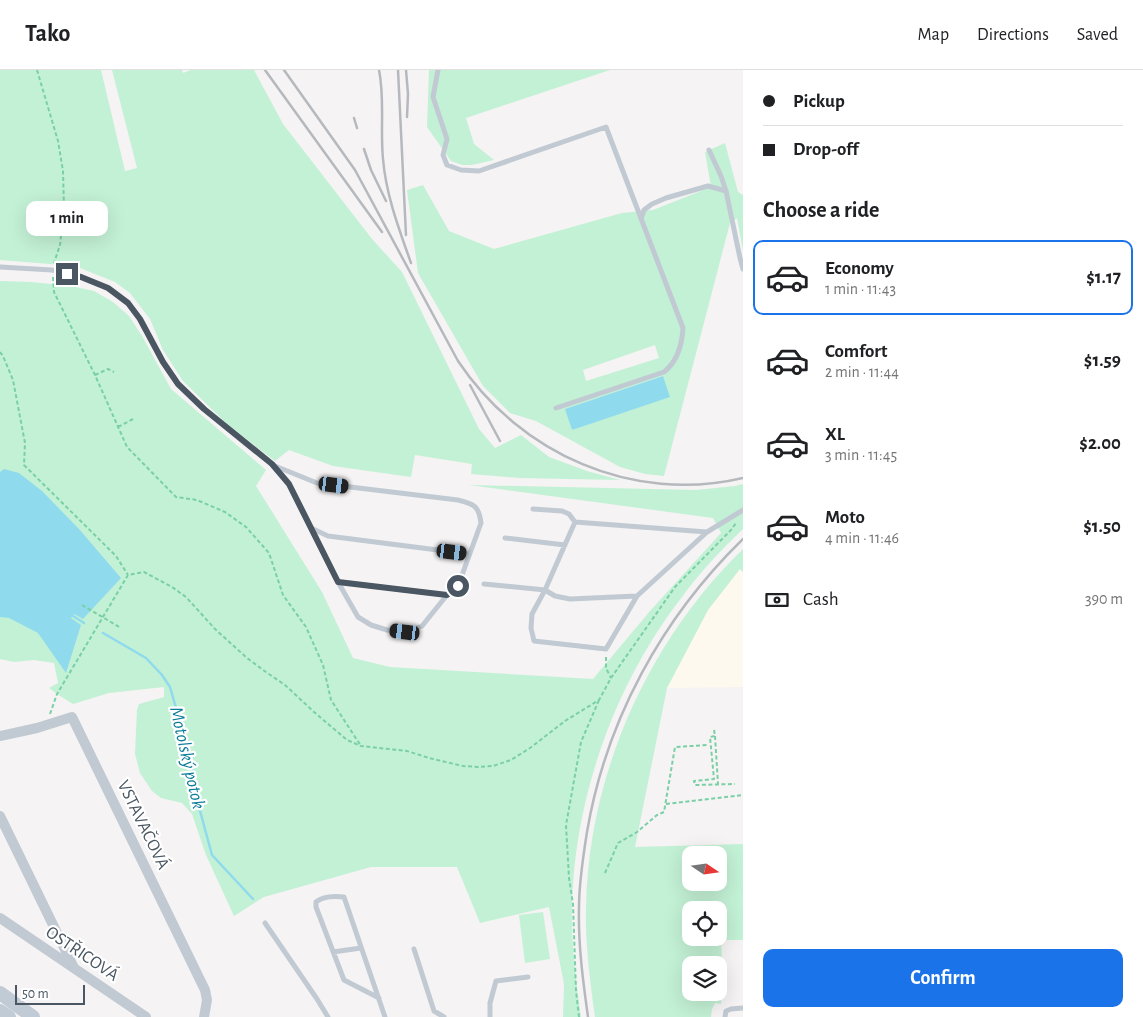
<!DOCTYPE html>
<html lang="en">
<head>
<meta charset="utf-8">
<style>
  body { margin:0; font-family:"Alegreya Sans",sans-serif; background:#f6f6f6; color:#202124; height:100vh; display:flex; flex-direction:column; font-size:19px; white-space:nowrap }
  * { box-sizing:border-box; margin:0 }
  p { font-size:16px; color:#757577 }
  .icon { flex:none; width:28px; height:28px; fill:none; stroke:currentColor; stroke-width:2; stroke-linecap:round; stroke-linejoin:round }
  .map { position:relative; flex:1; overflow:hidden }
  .side { display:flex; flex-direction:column; background:#fff; width:400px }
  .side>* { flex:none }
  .hud { display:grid; align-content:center; height:110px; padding:0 20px; background:#fff }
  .needle { width:32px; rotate:103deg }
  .buttons { position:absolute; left:682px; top:776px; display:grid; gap:10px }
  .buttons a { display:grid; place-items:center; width:45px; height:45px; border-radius:10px; background:#fff; box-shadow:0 5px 20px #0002; font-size:25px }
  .scale { position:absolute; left:15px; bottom:12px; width:70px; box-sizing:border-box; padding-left:5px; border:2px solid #4a5661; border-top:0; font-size:14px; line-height:18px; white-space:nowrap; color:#4a5661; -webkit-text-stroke:4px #fff; paint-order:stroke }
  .end { position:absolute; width:22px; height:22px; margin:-11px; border:6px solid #4a5661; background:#fff; box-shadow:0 0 0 2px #fff }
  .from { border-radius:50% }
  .bubble { position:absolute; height:35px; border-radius:10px; background:#fff; box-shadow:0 5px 20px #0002; font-size:16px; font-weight:700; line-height:35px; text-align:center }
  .car { position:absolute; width:15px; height:30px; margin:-15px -8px; border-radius:6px; box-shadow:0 0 4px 1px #0007; background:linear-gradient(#222 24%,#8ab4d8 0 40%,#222 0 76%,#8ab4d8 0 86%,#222 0) }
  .hud b { display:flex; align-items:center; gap:18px; height:48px; font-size:19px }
  .hud b+b { border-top:1px solid #e0e0e0 }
  .hud i { width:12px; height:12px; background:#202124 }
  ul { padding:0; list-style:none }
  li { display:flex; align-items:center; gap:15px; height:75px; margin:0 10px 8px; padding:0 10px; border:2px solid transparent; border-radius:10px }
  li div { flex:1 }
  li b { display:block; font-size:19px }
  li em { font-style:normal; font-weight:700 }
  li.active { border-color:#1a73e8 }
  li>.icon { width:45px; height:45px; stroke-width:1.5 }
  h2 { padding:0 20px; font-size:22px; line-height:60px }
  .pay { display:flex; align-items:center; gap:12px; height:55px; padding:0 20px; font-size:19px }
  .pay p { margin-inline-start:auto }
  .primary-button { display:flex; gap:10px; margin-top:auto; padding:10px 20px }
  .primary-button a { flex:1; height:58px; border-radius:10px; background:#1a73e8; color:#fff; font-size:20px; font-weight:700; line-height:58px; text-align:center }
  header { display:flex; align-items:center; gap:30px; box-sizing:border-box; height:70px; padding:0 25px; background:#fff; border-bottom:1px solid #e0e0e0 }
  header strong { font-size:24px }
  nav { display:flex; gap:28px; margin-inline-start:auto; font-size:18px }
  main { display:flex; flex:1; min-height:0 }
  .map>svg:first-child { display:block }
</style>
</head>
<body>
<header>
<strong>Tako</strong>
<nav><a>Map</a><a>Directions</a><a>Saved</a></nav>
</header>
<main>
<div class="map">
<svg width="743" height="947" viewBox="0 0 743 947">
  <rect width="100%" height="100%" fill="#f5f3f3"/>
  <!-- commercial -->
  <path fill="#fdf9ef" d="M740 499 743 502V617L667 618 708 540Z"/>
  <!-- green -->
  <path fill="#c3f1d5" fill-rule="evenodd" d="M0 0H101L125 101 137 98 112 0H182L183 3 191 0H254L283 54 372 169 402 202 479 359 495 378 521 365 549 387 587 401 620 410 520 408 471 404 472 394 415 385 411 407 333 396 289 380 275 391 228 355 183 311 163 280 150 249 130 223 115 212 75 196 0 190Z
    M429 0H610L466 48 474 74 494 90 472 95H462L451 91 427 57Z
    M725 73 738 122 743 125V181L737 148 730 153 664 406 645 404 620 397 536 351 510 343 483 316 418 203 407 120 423 115 449 161 494 179 622 143 653 140 711 117 705 82ZM655 275 659 288 586 311 583 300ZM663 306 573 360H572L566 339Z
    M0 211 31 212 71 216 94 221 113 232 129 246 142 266 171 319 266 400 256 416 322 522 353 588 390 597 593 609 650 541 721 463 713 448 469 415 696 420 735 416 743 414V459C721 480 700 502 682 527 615 613 574 728 572 837 571 874 576 910 581 947H563L564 914 549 837 480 853 457 797H371L264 827 234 846 206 785 192 744 182 733 161 728 152 721 140 703 135 684 137 640 139 634 164 627V617L109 623 73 634 57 624 49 618 58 613 54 593 34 590 14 592 0 589Z
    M743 479V502L740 499 708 540 667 618 635 777 743 774V870H721L722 891 721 934 715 933 712 939 711 947H595C590 911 585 874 586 838 588 705 648 571 743 479ZM691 785H719V812H691ZM691 840H719V868H691ZM691 895H719V922H691Z
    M543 842 550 889 525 893 519 845Z"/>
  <!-- water -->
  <path fill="#90daee" d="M663 306 670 327 572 360 565 339Z
    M4 399 19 403 42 421 79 459 121 508 83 549 74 544 71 548 81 555 66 603 38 563 9 548 0 547V402Z"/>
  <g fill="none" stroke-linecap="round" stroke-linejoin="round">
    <!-- stream -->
    <path stroke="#90daee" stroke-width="2.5" d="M70 544 84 553
      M103 563 146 588 162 605 170 617 192 694 199 737 212 785 253 829"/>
    <!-- path -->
    <path stroke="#7ad0a6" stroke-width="2" stroke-dasharray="4 2.5" stroke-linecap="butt" d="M37 0 58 71 63 101 64 139 60 175 54 193
      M53 207 54 222 95 305 127 377 176 427 197 430 225 442 246 457 269 483 283 525 306 557 323 595 331 630 361 676
      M0 282 3 286 13 310 25 373 24 395 116 486 128 505
      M95 305 108 299 114 302
      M118 357 133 349
      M82 535 121 558
      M606 587V598L611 608
      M50 644 57 624 128 505 144 502 172 517 186 527 215 559 247 588 266 602 285 615 314 642 347 670 361 676 407 681 429 688 463 696 478 697 493 696 511 690 530 678 565 651 599 630 611 608 675 517 731 460 736 453
      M714 660 715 666 710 667 714 709 694 711 695 715 735 714
      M715 666 718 714
      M666 734 743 725
      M605 803 618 773 637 762 657 745 664 742 675 677 708 675
      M579 947 576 921 573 834 569 808 566 755 581 672 599 630"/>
    <!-- service -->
    <path stroke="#c1cad2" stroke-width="5" d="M438 0 433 27 447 69 443 85 447 95 461 100 479 101 606 57 683 258C682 275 678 291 664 302L556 338
      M709 80 721 106 726 121 740 188 743 199
      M641 149 644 140 652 134 666 128 708 116 726 121
      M0 197 52 200 81 207 108 218 128 233 140 249 163 292 178 314 204 339 272 394 289 415 338 512 358 547 371 555 387 560 405 562 422 556 447 525
      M275 396 317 413 458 430C474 434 479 436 481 453L458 516 447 525 338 512
      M533 439 562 441 569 444 575 452
      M311 458 328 466 469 484
      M505 468 565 475
      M484 514 545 520 575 452 707 462
      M637 526 570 529 555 526 545 520 532 544 531 558 534 571 606 579 637 526 707 462 743 440
      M265 853 317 929 328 947
      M414 879 434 941 444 947
      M333 882 361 878
      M379 928 344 910 316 837V832C323 826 335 826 344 827L385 947
      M490 947V933L496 911 528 907
      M725 947 726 941 731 939 743 938"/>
    <!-- minor -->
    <path stroke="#c1cad2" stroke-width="10" d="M0 666 37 658 72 647 205 920 207 930 204 947
      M0 746 74 898
      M0 848 146 947"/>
    <!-- secondary -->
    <path stroke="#c1cbd6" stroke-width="14" d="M0 923 33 947
      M0 941 9 947"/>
    <!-- rail -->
    <path stroke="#b5b8bd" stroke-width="2.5" d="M265 0 382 162
      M284 0 355 100 458 291C520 384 633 434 743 408
      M379 0C385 29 380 59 383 89 386 125 399 159 411 193
      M398 0 406 165
      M406 0 408 24 407 47
      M354 48 357 58
      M364 79 371 100 386 131
      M470 315 500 371
      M588 947C583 911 578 874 579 837 579 812 583 787 587 762 606 650 662 548 743 469"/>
  </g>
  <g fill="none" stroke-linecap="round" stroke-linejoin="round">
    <!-- route -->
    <path stroke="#4a5661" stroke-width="6" d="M67 204 81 207 108 218 128 233 140 249 163 292 178 314 204 339 272 394 289 414 338 512 447 525 458 516"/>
  </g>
  <g text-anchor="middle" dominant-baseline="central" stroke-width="4.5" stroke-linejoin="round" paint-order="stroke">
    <!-- street labels -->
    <g font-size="18" fill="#4a5661" stroke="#fff">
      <text transform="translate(143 755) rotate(64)">VSTAVAČOVÁ</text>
      <text transform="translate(82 884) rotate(34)">OSTŘICOVÁ</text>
    </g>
    <!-- water labels -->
    <g font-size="19" font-style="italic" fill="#0c7c9b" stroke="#fff">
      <text transform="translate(187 688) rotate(77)">Motolský potok</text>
    </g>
  </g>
</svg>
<div class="buttons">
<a><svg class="needle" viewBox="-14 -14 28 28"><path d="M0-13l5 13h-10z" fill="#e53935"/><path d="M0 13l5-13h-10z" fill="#757577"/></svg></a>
<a><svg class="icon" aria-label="locate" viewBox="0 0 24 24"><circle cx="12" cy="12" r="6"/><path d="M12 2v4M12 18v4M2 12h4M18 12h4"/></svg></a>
<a><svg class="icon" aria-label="layers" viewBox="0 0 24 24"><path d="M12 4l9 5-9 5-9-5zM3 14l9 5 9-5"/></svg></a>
</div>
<div class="scale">50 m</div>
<i class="end from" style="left:458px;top:516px"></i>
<i class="end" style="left:67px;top:204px"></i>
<div class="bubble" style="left:26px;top:131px;width:82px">1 min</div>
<i class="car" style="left:334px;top:415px;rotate:97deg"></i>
<i class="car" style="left:452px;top:482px;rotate:97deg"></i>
<i class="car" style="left:405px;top:562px;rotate:277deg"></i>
</div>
<section class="side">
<div class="hud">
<b><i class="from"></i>Pickup</b>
<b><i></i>Drop-off</b>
</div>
<h2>Choose a ride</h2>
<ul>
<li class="active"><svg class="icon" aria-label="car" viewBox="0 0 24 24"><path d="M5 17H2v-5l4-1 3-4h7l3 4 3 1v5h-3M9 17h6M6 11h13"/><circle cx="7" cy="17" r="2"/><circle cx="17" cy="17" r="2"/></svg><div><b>Economy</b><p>1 min · 11:43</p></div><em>$1.17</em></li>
<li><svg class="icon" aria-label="car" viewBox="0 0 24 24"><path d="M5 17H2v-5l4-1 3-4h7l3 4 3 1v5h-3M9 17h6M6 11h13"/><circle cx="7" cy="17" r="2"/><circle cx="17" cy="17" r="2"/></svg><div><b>Comfort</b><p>2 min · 11:44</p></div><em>$1.59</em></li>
<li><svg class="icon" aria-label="car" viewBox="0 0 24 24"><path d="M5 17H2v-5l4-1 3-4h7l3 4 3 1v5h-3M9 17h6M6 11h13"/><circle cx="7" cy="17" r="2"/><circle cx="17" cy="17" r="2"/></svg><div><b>XL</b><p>3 min · 11:45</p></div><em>$2.00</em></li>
<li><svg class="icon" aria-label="car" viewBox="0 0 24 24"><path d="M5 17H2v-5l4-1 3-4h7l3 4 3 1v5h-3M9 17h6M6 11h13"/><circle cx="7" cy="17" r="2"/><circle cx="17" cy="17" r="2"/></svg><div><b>Moto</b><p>4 min · 11:46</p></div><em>$1.50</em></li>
</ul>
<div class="pay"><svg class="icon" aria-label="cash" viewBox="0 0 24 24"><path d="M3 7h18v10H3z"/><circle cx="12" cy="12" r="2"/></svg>Cash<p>390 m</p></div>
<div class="primary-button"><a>Confirm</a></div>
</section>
</main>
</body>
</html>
